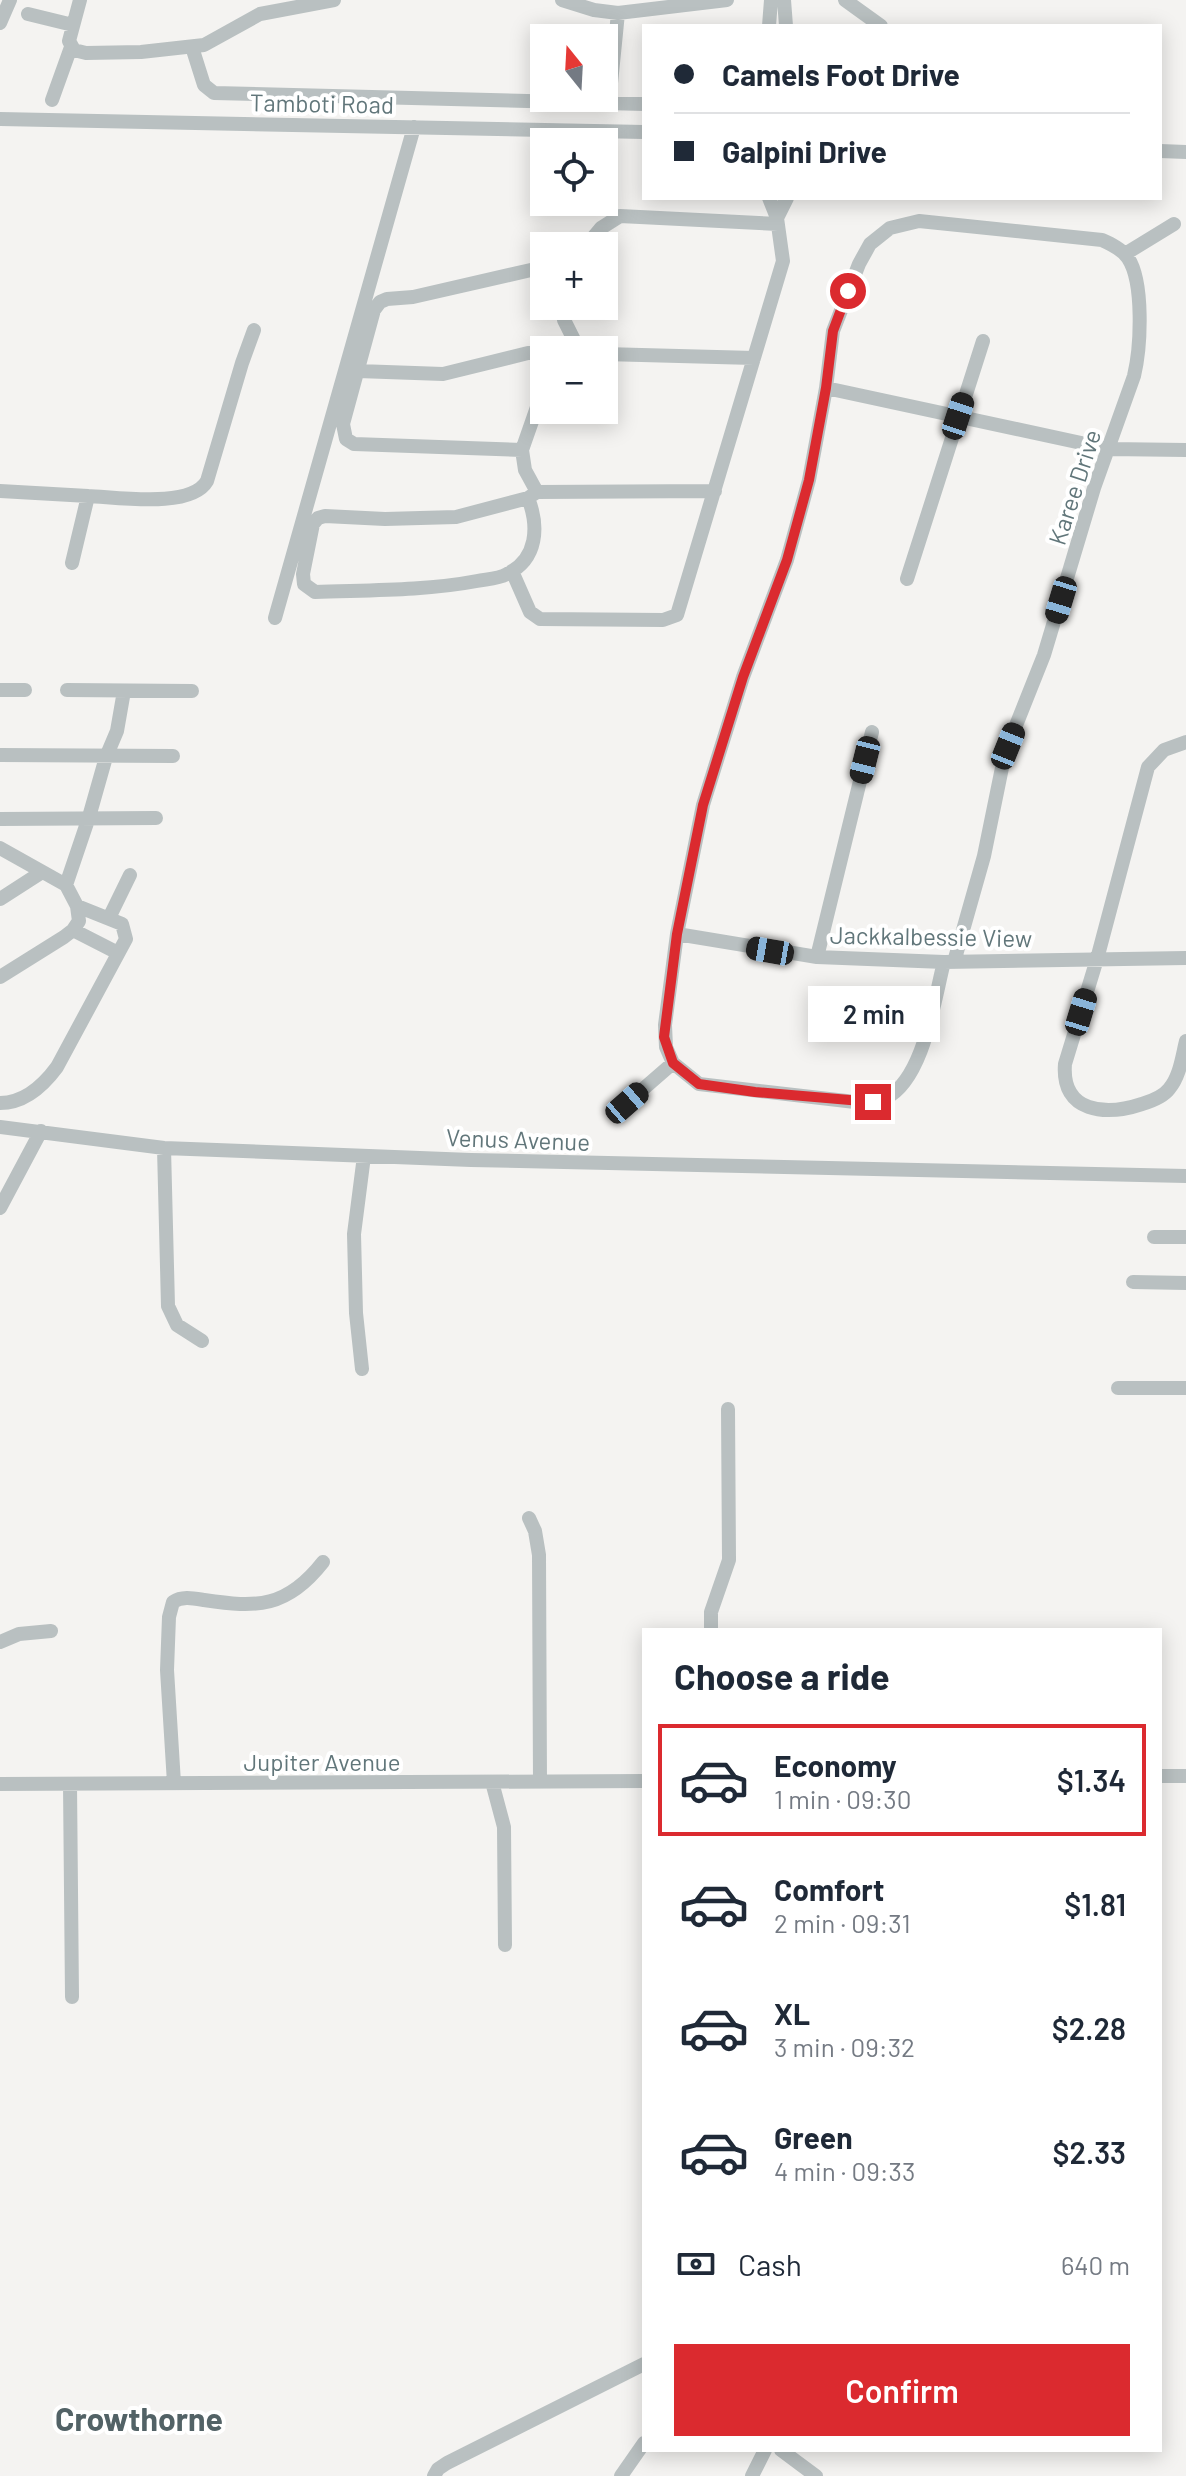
<!DOCTYPE html>
<html lang="en">
<head>
<meta charset="utf-8">
<style>
  body { margin:0; font-family:Barlow,sans-serif; background:#f2f2f3; color:#1f2937; height:100vh; display:flex; flex-direction:column; font-size:30px; white-space:nowrap }
  * { box-sizing:border-box; margin:0 }
  p { font-size:26px; color:#747a83 }
  .icon { flex:none; width:44px; height:44px; fill:none; stroke:currentColor; stroke-width:2; stroke-linecap:round; stroke-linejoin:round }
  .map { position:relative; flex:1; overflow:hidden }
  .side { position:absolute; left:642px; top:1628px; width:520px; height:824px; display:flex; flex-direction:column; background:#fff; border-radius:0px; box-shadow:0 4px 20px #0003 }
  .side>* { flex:none }
  .hud { position:absolute; left:642px; top:24px; width:520px; height:176px; border-radius:0px; box-shadow:0 4px 20px #0003; display:grid; align-content:center; height:176px; padding:0 32px; background:#fff }
  .needle { width:52px; rotate:342deg }
  .controls { position:absolute; left:530px; top:24px; display:grid; gap:16px }
  .controls a { display:grid; place-items:center; width:88px; height:88px; border-radius:0px; background:#fff; box-shadow:0 4px 20px #0003; font-size:40px }
  .end { position:absolute; width:36px; height:36px; margin:-18px; border:10px solid #db2a2f; background:#fff; box-shadow:0 0 0 4px #fff }
  .from { border-radius:50% }
  .bubble { position:absolute; height:56px; border-radius:0px; background:#fff; box-shadow:0 4px 20px #0003; font-size:26px; font-weight:600; line-height:56px; text-align:center }
  .car { position:absolute; width:24px; height:48px; margin:-24px -12px; border-radius:10px; box-shadow:0 0 6px 2px #0007; background:linear-gradient(#222 24%,#8ab4d8 0 40%,#222 0 76%,#8ab4d8 0 86%,#222 0) }
  .hud b { display:flex; align-items:center; gap:28px; height:76px; font-size:30px }
  .hud b+b { border-top:2px solid #e0e1e3 }
  .hud i { width:20px; height:20px; background:#1f2937 }
  ul { padding:0; list-style:none }
  li { display:flex; align-items:center; gap:24px; height:112px; margin:0 16px 12px; padding:0 16px; border:4px solid transparent; border-radius:0px }
  li div { flex:1 }
  li b { display:block; font-size:30px }
  li em { font-style:normal; font-weight:600 }
  li.current { border-color:#db2a2f }
  li>.icon { width:72px; height:72px; stroke-width:1.5 }
  h2 { padding:0 32px; font-size:36px; line-height:96px }
  .pay { display:flex; align-items:center; gap:20px; height:88px; padding:0 32px; font-size:30px }
  .pay p { margin-inline-start:auto }
  .primary-button { display:flex; gap:16px; margin-top:auto; padding:16px 32px }
  .primary-button a { flex:1; height:92px; border-radius:0px; background:#db2a2f; color:#fff; font-size:32px; font-weight:600; line-height:92px; text-align:center }
  .map>svg:first-child { display:block }
</style>
</head>
<body>
<div class="map">
<svg width="1186" height="2476" viewBox="0 0 1186 2476">
  <rect width="100%" height="100%" fill="#f4f3f1"/>
  <g fill="none" stroke-linecap="round" stroke-linejoin="round">
    <!-- minor -->
    <path stroke="#b9c0c1" stroke-width="14" d="M80 0 69 41 74 50 86 53 141 52 204 45 260 14 334 0
      M562 0 594 10 618 13 727 0
      M784 0 786 26
      M845 0 881 26
      M28 14 73 25
      M0 23 10 0
      M769 26 771 0
      M192 47 204 85 214 93 644 104
      M52 100 71 47
      M609 103 618 13
      M0 119 644 132
      M1160 151 1186 152
      M777 218 787 198
      M586 246 601 228 620 216 778 224
      M1125 254 1174 224
      M563 306 564 320 579 350
      M604 354 754 358
      M358 371 443 374 528 353H544
      M544 387 522 450 525 470 537 492 715 491
      M826 388 1109 449 1186 450
      M522 450 354 444 346 439 343 424 374 310 380 302 387 299 413 297 544 267
      M0 491 88 496 72 563
      M88 496C117 497 191 509 207 481L242 363 254 330
      M528 498C539 526 538 559 507 574 498 579 487 579 477 581 424 591 369 590 315 592L304 584 303 574 313 524 318 518 325 516 385 519 456 517 528 498 537 492
      M512 571 530 612 540 619 663 620 677 615 783 261 777 218 769 198
      M907 579 983 341
      M275 618 414 127
      M0 690H25
      M67 690 192 691
      M1186 742 1164 750 1148 767 1097 959 1065 1064C1061 1113 1106 1116 1142 1104 1152 1101 1163 1097 1169 1089 1180 1076 1182 1057 1186 1041
      M0 755 173 756
      M0 819 156 818
      M0 848 66 885
      M0 899 42 872
      M109 918 130 875
      M73 930 118 953
      M677 934 817 957 944 962 1186 958
      M817 957 872 732
      M944 962C934 1000 924 1079 886 1098 876 1103 866 1102 855 1102L699 1084 673 1063 666 1047 665 1025 677 934 703 805 743 677 787 560 809 480 826 388 833 331 859 264 870 244 890 228 919 221 1102 240C1111 244 1122 249 1128 258 1144 282 1141 347 1134 376L1094 488 1044 655 1005 753 984 856 954 962
      M0 977 64 937 73 930 79 921 77 906 66 885 89 817 106 757 117 731 124 691
      M0 1103C25 1103 43 1086 57 1067L126 939 122 924 77 906
      M627 1103 673 1063
      M0 1127 164 1148 471 1160 1186 1176
      M164 1148 168 1306 177 1325 202 1341
      M0 1208 41 1131
      M1154 1237H1186
      M1133 1282 1186 1283
      M362 1369 356 1313 354 1234 364 1156
      M1118 1388H1186
      M529 1518 535 1531 539 1555 540 1781
      M711 1630V1612L729 1560 728 1409
      M0 1642 19 1634 51 1631
      M1160 1776H1186
      M492 1782 504 1827 505 1945
      M174 1783 167 1670 169 1617 173 1602C182 1596 192 1598 204 1600 257 1608 287 1608 323 1562
      M0 1784 644 1781
      M70 1784 72 1997
      M781 2450 816 2476
      M434 2476 438 2469 447 2463 644 2364
      M621 2476 644 2443
      M752 2476 765 2450"/>
  </g>
  <g fill="none" stroke-linecap="round" stroke-linejoin="round">
    <!-- route -->
    <path stroke="#db2a2f" stroke-width="10" d="M848 291 833 331 826 388 809 480 787 560 743 677 703 805 677 934 664 1037 673 1063 699 1084 755 1092 873 1102"/>
  </g>
  <g text-anchor="middle" dominant-baseline="central" stroke-width="8" stroke-linejoin="round" paint-order="stroke">
    <!-- street labels -->
    <g font-size="24" fill="#61767a" stroke="#fff">
      <text transform="translate(322 103) rotate(1)">Tamboti Road</text>
      <text transform="translate(1074 487) rotate(-72)">Karee Drive</text>
      <text transform="translate(931 936) rotate(1)">Jackkalbessie View</text>
      <text transform="translate(518 1139) rotate(2)">Venus Avenue</text>
      <text x="322" y="1761">Jupiter Avenue</text>
    </g>
    <!-- district labels -->
    <g font-size="32" font-weight="bold" fill="#526266" stroke="#fff">
      <text x="139" y="2418">Crowthorne</text>
    </g>
  </g>
</svg>
<div class="controls">
<a><svg class="needle" viewBox="-14 -14 28 28"><path d="M0-13l5 13h-10z" fill="#e53935"/><path d="M0 13l5-13h-10z" fill="#747a83"/></svg></a>
<a><svg class="icon" aria-label="locate" viewBox="0 0 24 24"><circle cx="12" cy="12" r="6"/><path d="M12 2v4M12 18v4M2 12h4M18 12h4"/></svg></a>
<a>+</a>
<a>−</a>
</div>
<i class="end from" style="left:848px;top:291px"></i>
<i class="end" style="left:873px;top:1102px"></i>
<div class="bubble" style="left:808px;top:986px;width:132px">2 min</div>
<i class="car" style="left:958px;top:416px;rotate:18deg"></i>
<i class="car" style="left:1061px;top:600px;rotate:197deg"></i>
<i class="car" style="left:1008px;top:746px;rotate:22deg"></i>
<i class="car" style="left:865px;top:760px;rotate:194deg"></i>
<i class="car" style="left:770px;top:951px;rotate:280deg"></i>
<i class="car" style="left:1081px;top:1012px;rotate:17deg"></i>
<i class="car" style="left:627px;top:1103px;rotate:49deg"></i>
<div class="hud">
<b><i class="from"></i>Camels Foot Drive</b>
<b><i></i>Galpini Drive</b>
</div>
<section class="side">
<h2>Choose a ride</h2>
<ul>
<li class="current"><svg class="icon" aria-label="car" viewBox="0 0 24 24"><path d="M5 17H2v-5l4-1 3-4h7l3 4 3 1v5h-3M9 17h6M6 11h13"/><circle cx="7" cy="17" r="2"/><circle cx="17" cy="17" r="2"/></svg><div><b>Economy</b><p>1 min · 09:30</p></div><em>$1.34</em></li>
<li><svg class="icon" aria-label="car" viewBox="0 0 24 24"><path d="M5 17H2v-5l4-1 3-4h7l3 4 3 1v5h-3M9 17h6M6 11h13"/><circle cx="7" cy="17" r="2"/><circle cx="17" cy="17" r="2"/></svg><div><b>Comfort</b><p>2 min · 09:31</p></div><em>$1.81</em></li>
<li><svg class="icon" aria-label="car" viewBox="0 0 24 24"><path d="M5 17H2v-5l4-1 3-4h7l3 4 3 1v5h-3M9 17h6M6 11h13"/><circle cx="7" cy="17" r="2"/><circle cx="17" cy="17" r="2"/></svg><div><b>XL</b><p>3 min · 09:32</p></div><em>$2.28</em></li>
<li><svg class="icon" aria-label="car" viewBox="0 0 24 24"><path d="M5 17H2v-5l4-1 3-4h7l3 4 3 1v5h-3M9 17h6M6 11h13"/><circle cx="7" cy="17" r="2"/><circle cx="17" cy="17" r="2"/></svg><div><b>Green</b><p>4 min · 09:33</p></div><em>$2.33</em></li>
</ul>
<div class="pay"><svg class="icon" aria-label="cash" viewBox="0 0 24 24"><path d="M3 7h18v10H3z"/><circle cx="12" cy="12" r="2"/></svg>Cash<p>640 m</p></div>
<div class="primary-button"><a>Confirm</a></div>
</section>
</div>
</body>
</html>
